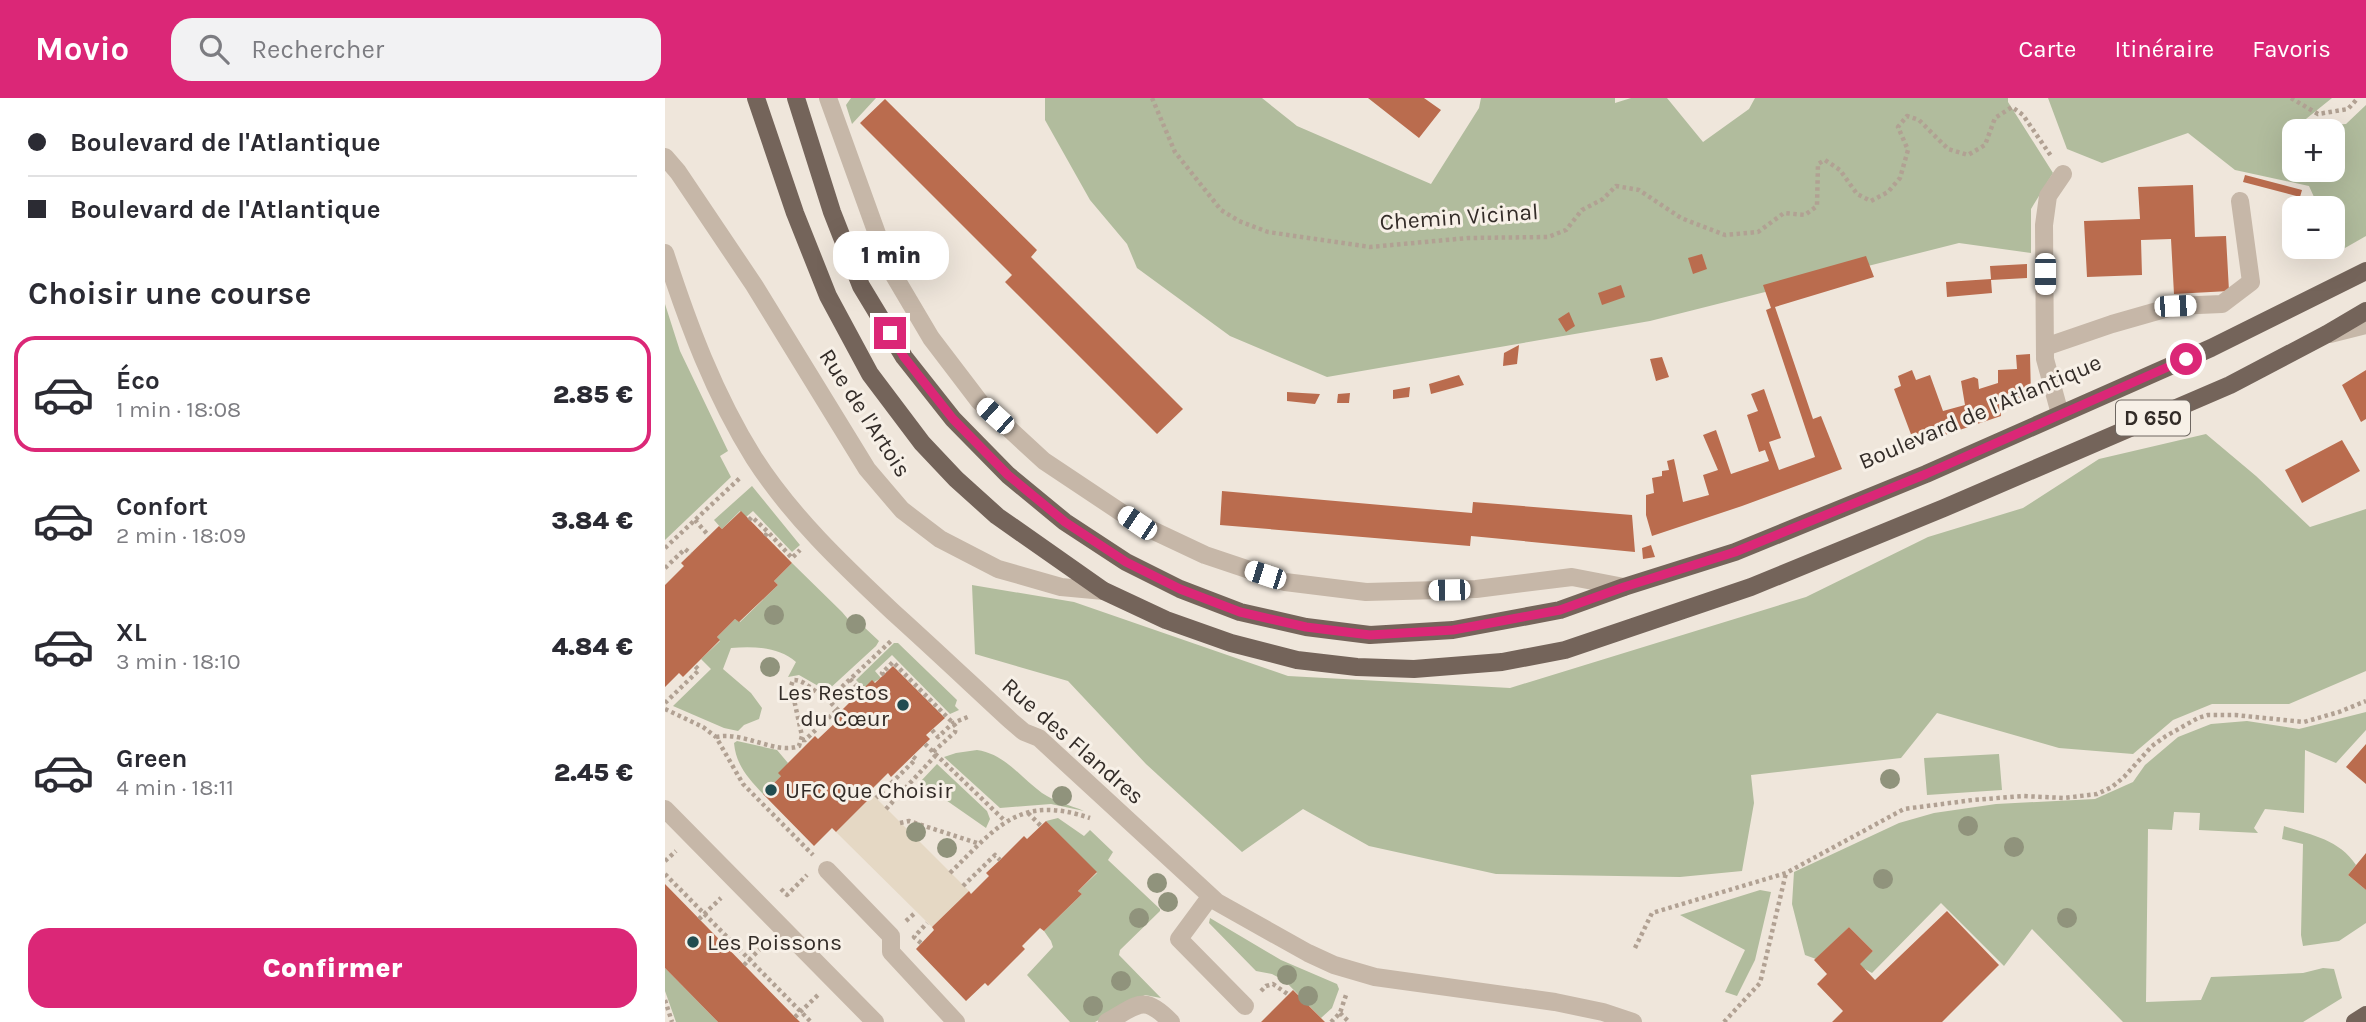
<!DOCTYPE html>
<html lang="fr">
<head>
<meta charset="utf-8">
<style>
  body { margin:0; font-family:Karla,sans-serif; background:#f2f2f3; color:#2b2b33; height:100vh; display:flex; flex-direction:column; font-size:26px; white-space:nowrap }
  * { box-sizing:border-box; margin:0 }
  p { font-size:23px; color:#7c7c81 }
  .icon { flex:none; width:38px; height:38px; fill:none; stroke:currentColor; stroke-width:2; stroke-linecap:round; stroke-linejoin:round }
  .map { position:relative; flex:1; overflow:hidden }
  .side { display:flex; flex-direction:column; background:#fff; width:665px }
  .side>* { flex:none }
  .guide { display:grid; align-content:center; height:154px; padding:0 28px; background:#fff }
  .tools { position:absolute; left:1617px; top:21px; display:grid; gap:14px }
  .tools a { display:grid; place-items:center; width:63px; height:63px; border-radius:14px; background:#fff; box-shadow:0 7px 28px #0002; font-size:35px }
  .end { position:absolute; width:32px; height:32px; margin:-16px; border:9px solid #db2777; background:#fff; box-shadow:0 0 0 4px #fff }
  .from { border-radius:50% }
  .bubble { position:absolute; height:49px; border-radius:21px; background:#fff; box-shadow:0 7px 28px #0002; font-size:23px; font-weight:800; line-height:49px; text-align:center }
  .car { position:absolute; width:21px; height:42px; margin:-21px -10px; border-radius:9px; box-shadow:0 0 5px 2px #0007; background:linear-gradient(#fff 24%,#345 0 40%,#fff 0 76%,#345 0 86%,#fff 0) }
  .guide b { display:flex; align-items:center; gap:24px; height:66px; font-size:26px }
  .guide b+b { border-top:2px solid #e1e1e2 }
  .guide i { width:18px; height:18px; background:#2b2b33 }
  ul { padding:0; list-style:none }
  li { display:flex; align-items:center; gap:21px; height:116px; margin:0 14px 10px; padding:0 14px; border:4px solid transparent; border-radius:21px }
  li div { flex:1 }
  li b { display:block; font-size:26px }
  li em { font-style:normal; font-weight:800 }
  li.active { border-color:#db2777 }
  li>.icon { width:63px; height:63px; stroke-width:1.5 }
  h2 { padding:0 28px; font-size:32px; line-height:84px }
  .primary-button { display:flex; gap:14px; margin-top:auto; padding:14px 28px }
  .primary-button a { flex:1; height:80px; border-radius:21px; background:#db2777; color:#fff; font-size:28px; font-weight:800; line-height:80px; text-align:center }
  header { display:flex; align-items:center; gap:42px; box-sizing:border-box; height:98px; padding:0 35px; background:#db2777; color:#fff }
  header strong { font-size:33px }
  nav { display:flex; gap:38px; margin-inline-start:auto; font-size:24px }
  .search { width:490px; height:63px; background:#f2f2f3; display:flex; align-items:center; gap:18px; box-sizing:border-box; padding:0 24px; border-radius:21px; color:#7c7c81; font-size:26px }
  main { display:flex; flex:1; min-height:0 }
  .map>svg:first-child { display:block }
</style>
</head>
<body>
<header>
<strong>Movio</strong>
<div class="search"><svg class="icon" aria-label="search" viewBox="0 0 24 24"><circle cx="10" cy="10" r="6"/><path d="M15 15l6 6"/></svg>Rechercher</div>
<nav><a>Carte</a><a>Itinéraire</a><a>Favoris</a></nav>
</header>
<main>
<section class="side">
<div class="guide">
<b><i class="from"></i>Boulevard de l'Atlantique</b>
<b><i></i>Boulevard de l'Atlantique</b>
</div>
<h2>Choisir une course</h2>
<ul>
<li class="active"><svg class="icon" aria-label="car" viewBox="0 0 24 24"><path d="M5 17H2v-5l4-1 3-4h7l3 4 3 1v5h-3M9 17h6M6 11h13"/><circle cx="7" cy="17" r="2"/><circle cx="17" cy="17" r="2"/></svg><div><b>Éco</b><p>1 min · 18:08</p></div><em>2.85 €</em></li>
<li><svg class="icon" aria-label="car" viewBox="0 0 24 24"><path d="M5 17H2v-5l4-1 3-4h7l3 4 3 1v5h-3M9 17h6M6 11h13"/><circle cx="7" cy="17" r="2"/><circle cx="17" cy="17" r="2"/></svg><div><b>Confort</b><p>2 min · 18:09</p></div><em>3.84 €</em></li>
<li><svg class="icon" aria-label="car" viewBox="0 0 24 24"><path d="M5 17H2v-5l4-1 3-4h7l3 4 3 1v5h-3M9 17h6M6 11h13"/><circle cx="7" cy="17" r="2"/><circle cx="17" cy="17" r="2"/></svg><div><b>XL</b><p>3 min · 18:10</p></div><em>4.84 €</em></li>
<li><svg class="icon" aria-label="car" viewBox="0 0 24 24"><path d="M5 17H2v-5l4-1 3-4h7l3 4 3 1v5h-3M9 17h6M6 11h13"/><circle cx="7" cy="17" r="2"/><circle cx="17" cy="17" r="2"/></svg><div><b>Green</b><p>4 min · 18:11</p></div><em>2.45 €</em></li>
</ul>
<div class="primary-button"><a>Confirmer</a></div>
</section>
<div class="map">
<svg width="1701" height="924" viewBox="0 0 1701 924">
  <rect width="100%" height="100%" fill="#efe6db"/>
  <!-- green -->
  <path fill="#b1bc9d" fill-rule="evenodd" d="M186 0H211L187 26 181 7Z
    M380 0H597L632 28 766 86 814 10 816 0H950V5L966 0H1002L1038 44 1084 11 1090 0H1343V4L1388 75 1366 111V155L1294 145 985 223 662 279 565 238 472 170 462 146 425 102 380 22Z
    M1383 0H1667L1631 29 1681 26 1701 7V138L1673 154 1668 142V110H1654L1644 88 1570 72 1523 35 1437 65 1402 51ZM1629 33H1668V72H1629Z
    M0 206 15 253 63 353 55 358 66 379 0 442Z
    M1541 336 1591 378 1645 429 1701 411V573L1624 606H1547L1508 622 1468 656 1394 650 1272 615 1236 660 1086 677 1089 705 1077 773 1015 779 831 776 704 748 638 711 577 754 481 666 403 583 310 556 307 487 409 504 623 578 845 590 1141 499 1263 439 1358 410 1434 361Z
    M87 388 135 447 127 454 88 413 81 419 75 413 57 431 49 422Z
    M127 465 177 514 194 534 199 529 214 543 211 548 162 593 134 577 123 579 131 564C114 549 89 548 66 550L58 571 86 595 97 610 94 621 79 627 73 633 59 630 8 608 46 571 36 561 55 543 52 539 70 521 75 524 113 487 109 483Z
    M229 545H233L292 602 290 608 294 612 285 616 227 557 210 573 216 580 199 590 191 582Z
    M1701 614V632L1671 665 1640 652 1639 715 1600 711 1589 730 1593 735 1534 732 1535 715 1509 714 1507 732 1483 731 1481 904 1536 902 1546 879 1638 875 1658 870 1669 871 1677 900 1638 924H1458L1367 831 1339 868 1276 805 1207 875 1192 867 1208 853 1184 829 1151 861 1140 857 1127 806 1129 774 1234 725 1269 715 1331 706 1430 701 1468 684 1480 667 1513 639 1546 626 1582 623 1634 631Z
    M72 643 112 652 123 665 116 678 98 696C83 680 71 667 69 645Z
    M312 652C340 656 355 679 377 695 390 704 405 707 419 713L386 706 335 710 279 659 291 655Z
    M1334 656 1337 692 1262 697 1259 660Z
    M272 666 322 713 325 721 321 730 255 684Z
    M393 720 419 738 425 732 448 754 443 762 495 811V813L455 852 454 857 496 900 480 897 430 924H405L362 877 388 849 386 843 379 833 417 796 413 793 432 775 381 723Z
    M1619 728C1646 737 1674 741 1691 767L1683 777 1701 792V825L1674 843 1638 848 1636 837 1638 746 1617 741Z
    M1095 792 1106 794 1090 862 1072 898 1060 894 1080 852 1015 817Z
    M545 820 616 862 672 886 674 891 667 910 656 920 620 883 607 876 591 873 544 825Z
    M0 870 53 924H11L0 893Z"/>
  <!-- plaza -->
  <path fill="#e5d8c4" d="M208 697 304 793 267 829 171 734Z"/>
  <!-- building -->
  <path fill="#ba6c4e" d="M703 0H759L776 12 754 40Z
    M220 1 372 152 366 159 518 311 492 336 340 184 347 177 195 25Z
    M1580 77 1637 92 1635 99 1578 84Z
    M1528 87 1530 139 1561 138 1564 193 1509 196 1506 141 1476 142 1477 177 1422 179 1419 123 1475 121 1473 89Z
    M1037 156 1042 171 1028 176 1023 160Z
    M1201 158 1209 179 1110 209 1148 321 1156 318 1177 371 1077 408 987 438 981 417V397L989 395 987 380 997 378V373L1004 372 1002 363 1009 361 1018 404 1044 397 1038 377 1053 372 1038 337 1051 332 1066 376 1104 363 1100 352 1094 354 1082 317 1093 313 1086 296 1099 291 1116 340 1104 344 1114 372 1150 359 1101 212 1106 210 1098 187Z
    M1362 166V180L1326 182 1327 195 1282 199 1281 184 1326 181 1325 168Z
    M956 187 960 199 937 207 933 195Z
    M904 214 910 228 901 234 893 221Z
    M854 247 852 266 838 268 839 255Z
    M1365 256 1366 301 1335 304 1336 318 1250 347 1229 291 1236 288 1233 278 1247 272 1251 282 1265 277 1278 313 1300 307 1296 283 1309 279 1313 281 1314 291 1333 285V272L1352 271 1351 257Z
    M997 259 1004 279 991 283 985 261Z
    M1701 272V321L1696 324 1677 287Z
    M794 277 799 287 766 296 764 286Z
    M745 289 744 299 728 301V292Z
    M622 294 637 295 655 296 650 306 622 303Z
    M685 295 684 305H672L673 296Z
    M1677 342 1695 373 1637 405 1620 372Z
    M557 393 807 415 808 404 967 417 970 454 806 438 805 448 555 427Z
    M76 413 127 465 109 483 113 487 74 524 70 521 52 539 55 542 18 579 14 575 0 589V487L19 468 16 465 54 428 57 431Z
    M986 447 990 459 978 461 977 450Z
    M228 568 280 620 261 637 265 641 226 679 223 675 204 694 208 697 171 734 167 730 149 748 98 696 116 678 113 675 150 638 153 641 172 623 168 620 179 610 207 582 210 585Z
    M1701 646V686L1681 669Z
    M381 723 432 774 413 793 417 796 379 833 375 830 357 848 360 851 323 888 320 885 301 903 251 851 269 832 267 829 304 793 306 796 324 778 321 775 335 762 359 738 362 741Z
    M1701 755V792L1683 777Z
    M0 786 126 915 135 924H53L0 870Z
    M1282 813 1334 867 1277 924H1167L1178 913 1152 886 1162 876 1149 862 1184 829 1208 853 1195 866 1210 882Z
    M628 892 660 924H596Z"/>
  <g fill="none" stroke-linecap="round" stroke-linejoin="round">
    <!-- path -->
    <path stroke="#b1a193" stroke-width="4.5" stroke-dasharray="3.5 3.5" stroke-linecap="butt" d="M487 0 510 54 556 112 574 123 603 134 705 149 803 140 883 139 901 132 917 112 938 101 951 88 974 92 1016 120 1060 137 1093 134 1119 115 1140 117 1152 108 1153 66 1160 62 1175 72 1192 96 1206 103 1223 94 1235 80 1243 52 1233 29 1242 18 1254 22 1283 51 1303 57 1320 47 1330 20 1347 9 1358 17 1386 58
      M1626 0 1653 16 1683 11 1693 0
      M30 422 44 438
      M84 422 87 419 103 434
      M100 438 103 434 127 460 135 452
      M0 450 76 379
      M0 470 20 451 26 456
      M219 577 217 575 228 564 288 625 291 629 290 634 268 654
      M185 581 196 593
      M161 600 175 614
      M0 605 34 572 29 567
      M0 611 38 629 51 639 78 686 148 757
      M267 632 273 639 288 625 305 618
      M51 639C79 633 111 657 134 648L137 638 126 588 128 582C142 581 152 600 166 599L226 543
      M137 642H140L172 612
      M260 646 340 723
      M211 700 251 661 247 658
      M221 711 271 657
      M363 715 376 728
      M235 725 244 723 315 746
      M0 763 11 753
      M285 775C332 729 354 696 425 720
      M0 776 146 924
      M298 788 330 757 335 762
      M116 791 122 797 142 777
      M34 821 56 800
      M241 823 251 814
      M256 845 249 839 262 825
      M970 850 987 815 1121 775 1239 711 1308 702 1358 698 1399 700 1432 696 1447 689 1459 679 1487 648 1501 638 1533 620 1543 617H1570L1639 624 1674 614 1701 603
      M79 867 101 845
      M596 893 601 888 608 886 624 897
      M0 902 7 924
      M675 915 684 924
      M130 919 153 897
      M666 924 675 915 682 894
      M1059 924 1095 885 1121 775"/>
    <!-- minor -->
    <path stroke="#c6b7a8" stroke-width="18" d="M163 0 224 169 266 240 314 303 379 363 472 425 540 457 620 484 701 494 811 491 907 479 959 489
      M0 59 13 74 89 187 202 371 237 412 275 441 333 471 396 489 439 493
      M0 155C23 226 49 296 89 360 126 418 178 467 228 514 268 550 307 587 346 623L359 634 374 640 552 804 643 855 669 867 710 879 890 904 938 914 968 924
      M1665 236 1701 227
      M1380 249 1447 226 1510 208 1557 206 1586 184 1575 103
      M1395 316 1380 261 1379 127 1383 98 1398 76
      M0 711 210 924
      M162 772 226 838V854L291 924
      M545 799 514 841 580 908
      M442 924C473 907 478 895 506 924"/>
    <!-- major -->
    <path stroke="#74645a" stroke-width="18" d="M91 0 130 115 163 198 205 276 257 345 291 381 332 418 439 493 501 522 566 545 632 562 692 569 749 571 837 564 900 552 1086 489 1279 410 1565 287 1662 236 1701 213
      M131 0 167 114 196 188 239 259 288 321 343 377 400 424 461 464 515 491 575 514 641 529 705 537 788 532 895 512 959 489 1070 454 1261 376 1546 250 1701 173
      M1690 924 1701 917"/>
  </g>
  <!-- trees -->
  <g fill="#90937c">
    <circle cx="109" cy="517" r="10"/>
    <circle cx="191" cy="526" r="10"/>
    <circle cx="105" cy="569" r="10"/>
    <circle cx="1225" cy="681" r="10"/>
    <circle cx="397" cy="698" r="10"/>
    <circle cx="1303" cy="728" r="10"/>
    <circle cx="251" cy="734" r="10"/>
    <circle cx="1349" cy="749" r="10"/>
    <circle cx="282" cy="750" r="10"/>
    <circle cx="1218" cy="781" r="10"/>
    <circle cx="492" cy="785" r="10"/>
    <circle cx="503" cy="804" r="10"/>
    <circle cx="474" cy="820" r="10"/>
    <circle cx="1402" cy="820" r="10"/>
    <circle cx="622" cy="877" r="10"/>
    <circle cx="456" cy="883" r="10"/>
    <circle cx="643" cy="898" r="10"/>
    <circle cx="428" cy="908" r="10"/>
  </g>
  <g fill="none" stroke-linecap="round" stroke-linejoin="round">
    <!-- route -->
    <path stroke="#db2777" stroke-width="9" d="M225 235 239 259 288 321 343 377 400 424 461 464 515 491 575 514 641 529 705 537 788 532 895 512 959 489 1070 454 1261 376 1521 261"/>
  </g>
  <!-- markers -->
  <g fill="#214c50" stroke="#f7f0e7" stroke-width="2.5">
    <circle cx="238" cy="607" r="7"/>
    <circle cx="106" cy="692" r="7"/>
    <circle cx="28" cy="844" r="7"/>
  </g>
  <g text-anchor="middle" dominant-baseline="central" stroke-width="6" stroke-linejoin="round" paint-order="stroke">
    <!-- shield labels -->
    <rect fill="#f7f0e7" stroke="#6e6761" stroke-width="2" x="1451" y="302.5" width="74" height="35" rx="5"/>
    <g font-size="21" font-weight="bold" fill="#332c28">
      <text x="1488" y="320">D 650</text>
    </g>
    <!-- street labels -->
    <g font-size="23" fill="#332c28" stroke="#f7f0e7">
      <text transform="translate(794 119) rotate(-4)">Chemin Vicinal</text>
      <text transform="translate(1315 314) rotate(-23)">Boulevard de l'Atlantique</text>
      <text transform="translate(200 315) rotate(57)">Rue de l'Artois</text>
      <text transform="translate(408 643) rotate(41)">Rue des Flandres</text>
    </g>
    <!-- poi labels -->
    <g font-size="23" fill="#332c28" stroke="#f7f0e7" text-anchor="start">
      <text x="224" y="594" text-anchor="end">Les Restos<tspan x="224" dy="26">du Cœur</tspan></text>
      <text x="120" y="692">UFC Que Choisir</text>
      <text x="42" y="844">Les Poissons</text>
    </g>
  </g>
</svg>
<div class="tools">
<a>+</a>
<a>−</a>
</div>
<i class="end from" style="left:1521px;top:261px"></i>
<i class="end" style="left:225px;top:235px"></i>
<div class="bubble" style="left:168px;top:133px;width:116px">1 min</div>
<i class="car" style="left:1380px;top:176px;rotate:180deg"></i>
<i class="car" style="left:1510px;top:208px;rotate:88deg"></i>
<i class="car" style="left:330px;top:318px;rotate:312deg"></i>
<i class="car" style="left:472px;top:425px;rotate:304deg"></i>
<i class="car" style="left:600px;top:477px;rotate:288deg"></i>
<i class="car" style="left:784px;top:492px;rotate:269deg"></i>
</div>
</main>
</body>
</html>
